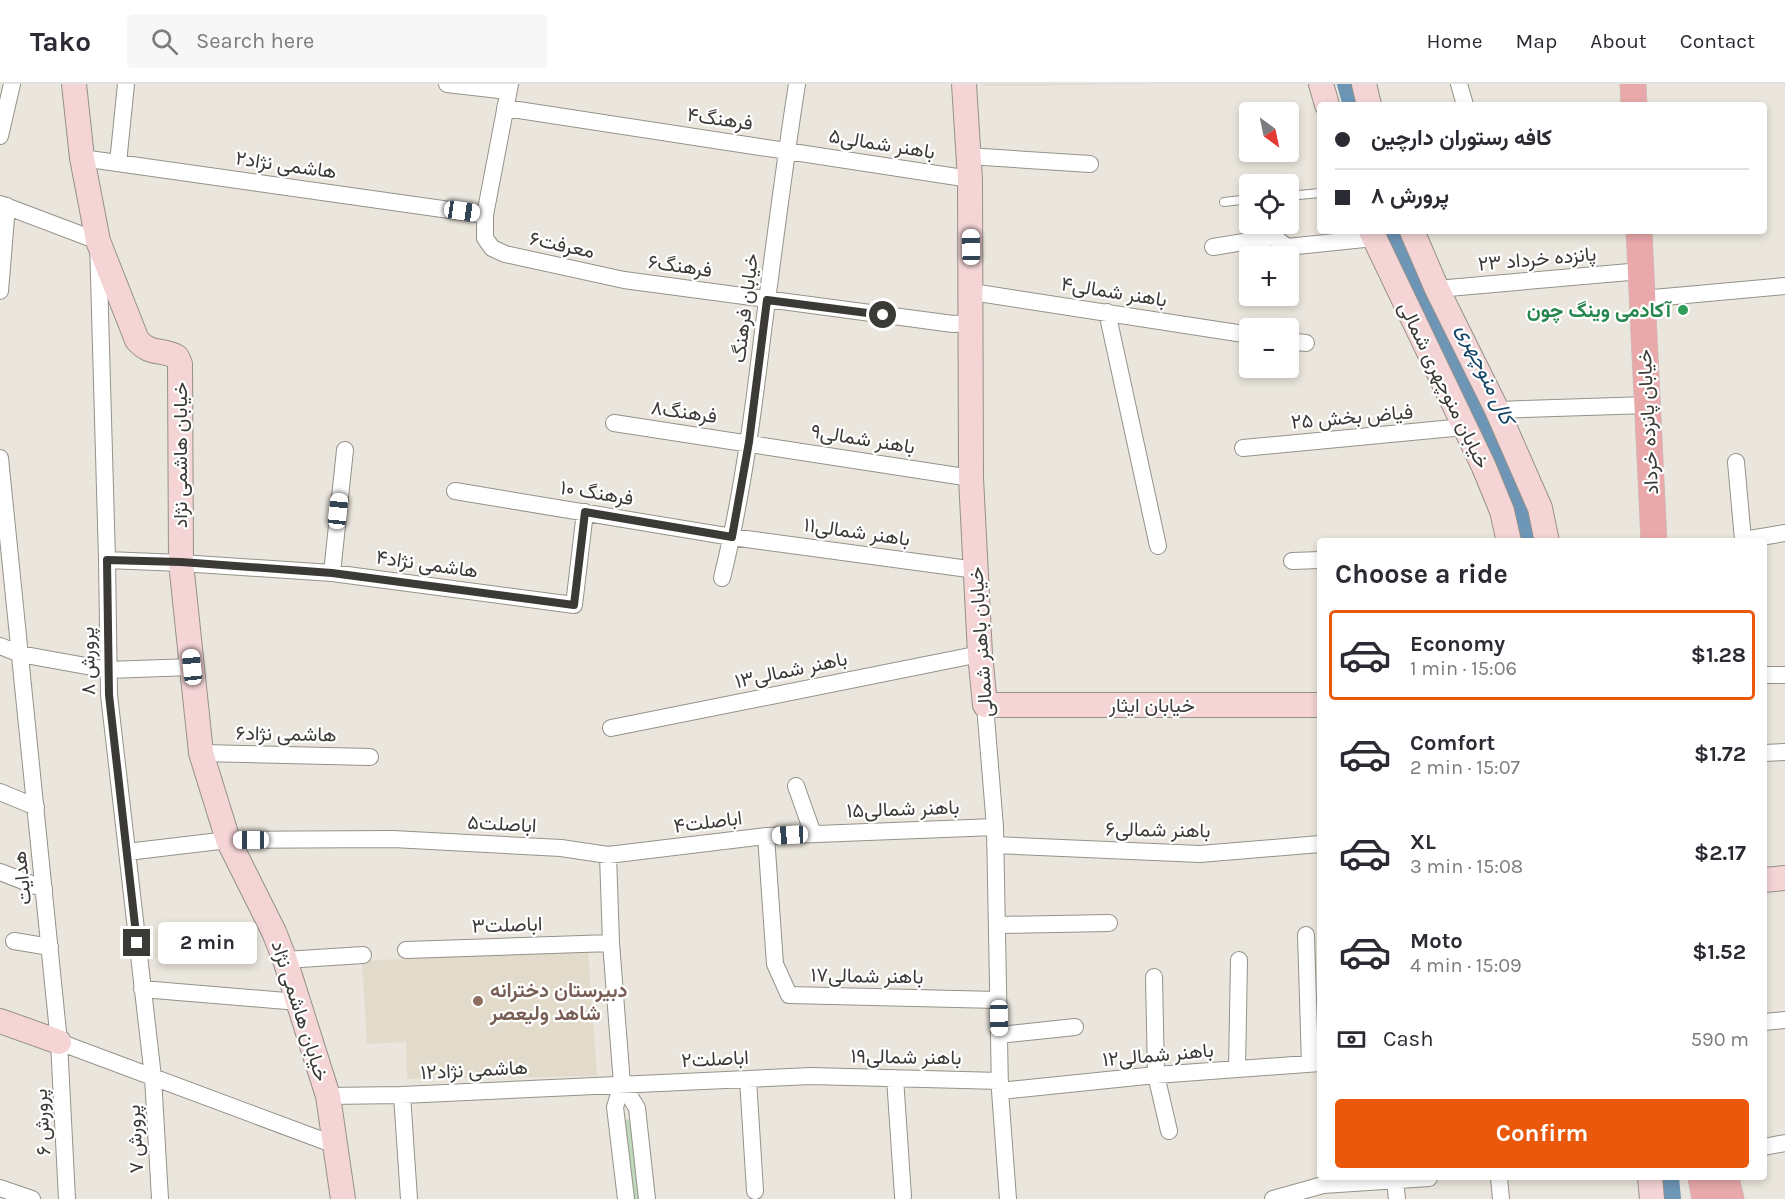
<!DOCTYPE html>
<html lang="en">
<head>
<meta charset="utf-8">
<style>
  body { margin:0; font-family:Karla,Vazirmatn,sans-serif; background:#f7f7f7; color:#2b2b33; height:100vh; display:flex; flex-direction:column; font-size:22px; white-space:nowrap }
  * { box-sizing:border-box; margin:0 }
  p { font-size:20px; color:#7c7c81 }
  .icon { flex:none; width:33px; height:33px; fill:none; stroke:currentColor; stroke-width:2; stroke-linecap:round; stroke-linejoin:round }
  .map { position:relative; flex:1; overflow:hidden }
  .panel { position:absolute; left:1317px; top:454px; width:450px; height:642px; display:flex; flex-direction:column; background:#fff; border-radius:6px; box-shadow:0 3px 9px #0003 }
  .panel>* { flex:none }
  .banner { position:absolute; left:1317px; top:18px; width:450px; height:132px; border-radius:6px; box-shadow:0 3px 9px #0003; display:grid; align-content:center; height:132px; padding:0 18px; background:#fff }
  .needle { width:39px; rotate:147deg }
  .buttons { position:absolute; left:1239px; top:18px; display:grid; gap:12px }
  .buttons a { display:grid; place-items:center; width:60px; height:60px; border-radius:6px; background:#fff; box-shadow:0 3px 9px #0003; font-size:30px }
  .end { position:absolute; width:27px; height:27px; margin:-14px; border:8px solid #3c3a37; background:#fff; box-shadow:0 0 0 3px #fff }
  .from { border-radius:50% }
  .bubble { position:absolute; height:42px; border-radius:6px; background:#fff; box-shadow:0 3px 9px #0003; font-size:20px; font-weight:700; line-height:42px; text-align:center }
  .car { position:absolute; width:18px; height:36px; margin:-18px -9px; border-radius:8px; box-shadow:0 0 4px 2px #0007; background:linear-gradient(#fff 24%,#345 0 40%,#fff 0 76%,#345 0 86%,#fff 0) }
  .banner b { display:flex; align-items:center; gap:21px; height:57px; font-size:22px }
  .banner b+b { border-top:2px solid #e1e1e2 }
  .banner i { width:15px; height:15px; background:#2b2b33 }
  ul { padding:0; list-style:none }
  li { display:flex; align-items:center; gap:18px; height:90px; margin:0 12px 9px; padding:0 6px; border:3px solid transparent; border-radius:6px }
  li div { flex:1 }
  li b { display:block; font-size:22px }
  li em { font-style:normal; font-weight:700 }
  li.current { border-color:#ea580c }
  li>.icon { width:54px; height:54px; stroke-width:1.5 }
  h2 { padding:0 18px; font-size:27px; line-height:72px }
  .pay { display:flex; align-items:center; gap:15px; height:66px; padding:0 18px; font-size:22px }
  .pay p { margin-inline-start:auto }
  .action { display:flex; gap:12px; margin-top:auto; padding:12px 18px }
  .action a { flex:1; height:69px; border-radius:6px; background:#ea580c; color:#fff; font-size:24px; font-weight:700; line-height:69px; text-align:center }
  header { display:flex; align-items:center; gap:36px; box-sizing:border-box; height:84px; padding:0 30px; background:#fff; border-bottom:2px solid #e1e1e2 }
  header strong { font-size:28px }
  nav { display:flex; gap:33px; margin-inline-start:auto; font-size:21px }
  .search { width:420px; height:54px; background:#f7f7f7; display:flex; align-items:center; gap:15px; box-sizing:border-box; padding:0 21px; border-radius:6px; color:#7c7c81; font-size:22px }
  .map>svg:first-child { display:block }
</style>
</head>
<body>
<header>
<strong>Tako</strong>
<div class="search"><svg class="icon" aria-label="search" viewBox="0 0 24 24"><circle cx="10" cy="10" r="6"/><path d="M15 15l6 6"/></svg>Search here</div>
<nav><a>Home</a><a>Map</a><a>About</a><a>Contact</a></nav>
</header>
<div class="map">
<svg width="1785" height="1115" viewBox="0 0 1785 1115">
  <rect width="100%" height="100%" fill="#eae6dd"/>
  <!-- built -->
  <path fill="#e2dbcb" d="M983 0H1160L983 2Z
    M588 865 597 992 407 995 406 958 367 960 362 877Z"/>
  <!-- green -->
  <path fill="#bed8bb" d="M626 1035 629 1037 631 1040 640 1115H633L624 1038Z"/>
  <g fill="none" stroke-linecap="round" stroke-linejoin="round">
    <!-- canal -->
    <path stroke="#6d95b6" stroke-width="18" d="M1346 0 1352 21
      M1392 147 1474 322 1488 346 1511 396 1526 458
      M1670 1094 1672 1115"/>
    <defs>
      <path id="lane" d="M1288 112 1320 109
        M1224 118 1250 115"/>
      <path id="street" d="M447 0 508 7
        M510 0 485 131V154L492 164 505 170 624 196 953 240 971 239
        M1459 0 1465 21
        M505 24 970 95
        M0 52 12 0
        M968 72 1090 80
        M82 74 485 131
        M118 79 126 0
        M0 120 98 157 107 476 109 611 153 993 160 1115
        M1213 163 1274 153 1287 163 1374 154
        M1437 205 1641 187
        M0 207 7 122
        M972 208 1250 251
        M1642 215 1785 202
        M1107 228 1158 462
        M1288 257 1306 259
        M1497 326 1648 321
        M614 339 971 394
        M1243 364 1464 343
        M0 374 59 958 67 1115
        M1736 378 1743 456
        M455 407 732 453 976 486
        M1743 456 1785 449
        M107 476 181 479 332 489 574 521 585 428
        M1292 477 1320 476
        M332 489 345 366
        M722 494C742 413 753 330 763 247 774 165 784 82 797 0
        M0 562 20 570 108 586 192 583
        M1764 591H1785
        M985 621 995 743 1000 1007 1008 1115
        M611 644 980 570
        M201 669 370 673
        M1764 669 1785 668
        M796 702 813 750
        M0 708 36 723
        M766 752 775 880 789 911 998 916
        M995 761 1200 770 1320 760
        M127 768 228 756 393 755 561 764 608 771 766 752 995 743
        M608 771 611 859 622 1000 615 1023 626 1115
        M0 788 44 805
        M997 841 1109 839
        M1306 851 1310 980
        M14 857 50 863
        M406 866 611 859
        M285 876 363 871
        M1154 893 1156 991 1169 1047
        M142 905 298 918
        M1764 938 1785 936
        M999 951 1075 943
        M59 958 335 1061
        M1237 985 1239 876
        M895 994 903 1112
        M748 995 755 1107
        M622 1000 637 1024 647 1115
        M1000 1007 1156 991 1320 979
        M402 1011 409 1115
        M328 1012 402 1011 811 992 1000 997
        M1764 1063 1785 1059
        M1499 1094 1501 1115
        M1395 1096 1397 1115
        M0 1104 32 1115
        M1273 1115 1323 1101 1429 1094"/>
      <path id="secondary" d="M74 0 82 74 98 157 137 256C151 272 161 264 177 273L180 280 181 479 201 669 228 756 274 848 285 876 328 1012 343 1115
        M964 0 970 95 971 394 980 570 985 621H1320
        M1321 0 1327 21
        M1364 0 1369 21
        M1371 147 1484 383 1502 427 1509 458
        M1412 147 1437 205 1497 326 1540 424 1547 458
        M1764 796 1785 794
        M0 937 59 958
        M1650 1094 1652 1115"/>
      <path id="primary" d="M1633 0 1634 21
        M1639 147 1654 458
        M1701 1094 1705 1115
        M1726 1094 1731 1115"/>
    </defs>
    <!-- lane casing -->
    <use href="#lane" stroke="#959289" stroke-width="10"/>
    <!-- street casing -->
    <use href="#street" stroke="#959289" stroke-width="18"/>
    <!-- secondary casing -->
    <use href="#secondary" stroke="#959289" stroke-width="26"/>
    <!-- primary casing -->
    <use href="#primary" stroke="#c4c4c3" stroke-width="27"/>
    <!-- lane -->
    <use href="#lane" stroke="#fff" stroke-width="8"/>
    <!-- street -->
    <use href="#street" stroke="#fff" stroke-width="16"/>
    <!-- secondary -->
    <use href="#secondary" stroke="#f4d4d5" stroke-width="24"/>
    <!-- primary -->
    <use href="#primary" stroke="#e9a9aa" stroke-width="26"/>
  </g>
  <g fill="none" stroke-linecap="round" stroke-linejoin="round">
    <!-- route -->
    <path stroke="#3c3a37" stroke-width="8" d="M137 859 109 611 107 476 181 478 332 489 574 521 585 428 732 453 749 358 767 216 883 231"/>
  </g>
  <!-- markers -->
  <circle fill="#2e9e5b" stroke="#fff" stroke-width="2" cx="1683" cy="226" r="6"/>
  <circle fill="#8d6e63" stroke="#fff" stroke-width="2" cx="478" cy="917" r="6"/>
  <g text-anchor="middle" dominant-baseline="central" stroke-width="4.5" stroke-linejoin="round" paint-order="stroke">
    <!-- street labels -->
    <g font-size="20" fill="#3c3a37" stroke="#fff">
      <text transform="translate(720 35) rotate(8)">فرهنگ۴</text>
      <text transform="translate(882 60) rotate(9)">باهنر شمالی۵</text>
      <text transform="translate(286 81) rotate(8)">هاشمی نژاد۲</text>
      <text transform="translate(562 161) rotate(12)">معرفت۶</text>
      <text transform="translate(1537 175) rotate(-5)">پانزده خرداد ۲۳</text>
      <text transform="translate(680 182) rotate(8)">فرهنگ۶</text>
      <text transform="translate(1114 208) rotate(9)">باهنر شمالی۴</text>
      <text transform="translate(745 224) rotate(-83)">خیابان فرهنگ</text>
      <text transform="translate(1444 301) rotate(64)">خیابان منوچهری شمالی</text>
      <text transform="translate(684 328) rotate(8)">فرهنگ۸</text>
      <text transform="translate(1352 333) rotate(-5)">فیاض بخش ۲۵</text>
      <text transform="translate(1648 338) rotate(-93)">خیابان پانزده خرداد</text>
      <text transform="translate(863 355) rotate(9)">باهنر شمالی۹</text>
      <text transform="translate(180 371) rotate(-90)">خیابان هاشمی نژاد</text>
      <text transform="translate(597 409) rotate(9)">فرهنگ ۱۰</text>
      <text transform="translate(857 448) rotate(8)">باهنر شمالی۱۱</text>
      <text transform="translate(427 480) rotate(8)">هاشمی نژاد۴</text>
      <text transform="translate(981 558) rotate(-94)">خیابان باهنر شمالی</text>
      <text transform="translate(88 577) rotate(-91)">پرورش ۸</text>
      <text transform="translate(791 586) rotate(-12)">باهنر شمالی۱۳</text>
      <text x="1152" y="621">خیابان ایثار</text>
      <text transform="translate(286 650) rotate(1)">هاشمی نژاد۶</text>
      <text transform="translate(903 725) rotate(-2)">باهنر شمالی۱۵</text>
      <text transform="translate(708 738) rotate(-7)">اباصلت۴</text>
      <text transform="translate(502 740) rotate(3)">اباصلت۵</text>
      <text transform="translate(1158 746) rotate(1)">باهنر شمالی۶</text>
      <text transform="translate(22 794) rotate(-96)">هدایت</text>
      <text transform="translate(507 841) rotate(-2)">اباصلت۳</text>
      <text transform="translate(867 892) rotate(1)">باهنر شمالی۱۷</text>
      <text transform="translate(300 927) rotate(72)">خیابان هاشمی نژاد</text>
      <text transform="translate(1158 971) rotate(-5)">باهنر شمالی۱۲</text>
      <text transform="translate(906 973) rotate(1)">باهنر شمالی۱۹</text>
      <text transform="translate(715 975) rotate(-3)">اباصلت۲</text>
      <text transform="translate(474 986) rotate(-3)">هاشمی نژاد۱۲</text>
      <text transform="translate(42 1038) rotate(-93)">پرورش ۶</text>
      <text transform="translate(135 1055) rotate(-93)">پرورش ۷</text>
    </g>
    <!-- leisure labels -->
    <g font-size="20" font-weight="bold" fill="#27864d" stroke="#fff" text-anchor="end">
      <text x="1671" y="226">آکادمی وینگ چون</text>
    </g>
    <!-- education labels -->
    <g font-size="20" font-weight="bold" fill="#785e54" stroke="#fff" text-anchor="start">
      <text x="490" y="906">دبیرستان دخترانه<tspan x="490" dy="23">شاهد ولیعصر</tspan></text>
    </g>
    <!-- water labels -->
    <g font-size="21" font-style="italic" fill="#134365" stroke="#fff">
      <text transform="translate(1486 290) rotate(65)">کال منوچهری</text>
    </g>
  </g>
</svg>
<div class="buttons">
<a><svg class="needle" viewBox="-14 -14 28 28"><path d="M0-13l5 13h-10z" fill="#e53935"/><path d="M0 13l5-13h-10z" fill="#7c7c81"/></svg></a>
<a><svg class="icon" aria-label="locate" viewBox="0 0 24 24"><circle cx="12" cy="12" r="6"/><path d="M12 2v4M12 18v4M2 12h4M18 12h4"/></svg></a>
<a>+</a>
<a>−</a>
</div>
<i class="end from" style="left:883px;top:231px"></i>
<i class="end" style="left:137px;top:859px"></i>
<div class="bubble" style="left:158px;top:838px;width:99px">2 min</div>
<i class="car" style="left:462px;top:127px;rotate:98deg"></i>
<i class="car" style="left:971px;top:163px;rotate:359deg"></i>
<i class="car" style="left:338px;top:427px;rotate:6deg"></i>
<i class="car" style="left:192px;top:583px;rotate:354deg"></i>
<i class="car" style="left:790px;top:751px;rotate:267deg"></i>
<i class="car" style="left:251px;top:756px;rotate:270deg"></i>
<i class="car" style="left:999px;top:934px;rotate:179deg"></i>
<div class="banner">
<b><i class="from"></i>کافه رستوران دارچین</b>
<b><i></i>پرورش ۸</b>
</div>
<section class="panel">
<h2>Choose a ride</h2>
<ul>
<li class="current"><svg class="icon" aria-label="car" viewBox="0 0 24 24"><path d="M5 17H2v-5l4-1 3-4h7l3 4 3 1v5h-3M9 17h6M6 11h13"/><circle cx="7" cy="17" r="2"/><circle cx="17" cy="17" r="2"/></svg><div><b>Economy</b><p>1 min · 15:06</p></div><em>$1.28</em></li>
<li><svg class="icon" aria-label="car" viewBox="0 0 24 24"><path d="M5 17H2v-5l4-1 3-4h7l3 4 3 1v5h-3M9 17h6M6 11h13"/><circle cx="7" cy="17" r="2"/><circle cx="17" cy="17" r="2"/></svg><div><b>Comfort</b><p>2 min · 15:07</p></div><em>$1.72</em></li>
<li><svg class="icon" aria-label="car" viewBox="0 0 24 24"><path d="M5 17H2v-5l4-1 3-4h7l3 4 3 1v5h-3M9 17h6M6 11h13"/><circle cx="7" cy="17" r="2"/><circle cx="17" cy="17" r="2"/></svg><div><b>XL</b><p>3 min · 15:08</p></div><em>$2.17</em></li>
<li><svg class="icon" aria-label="car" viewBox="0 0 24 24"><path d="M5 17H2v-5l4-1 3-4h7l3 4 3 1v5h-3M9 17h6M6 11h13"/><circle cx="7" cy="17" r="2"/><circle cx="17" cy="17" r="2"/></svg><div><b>Moto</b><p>4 min · 15:09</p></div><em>$1.52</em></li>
</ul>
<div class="pay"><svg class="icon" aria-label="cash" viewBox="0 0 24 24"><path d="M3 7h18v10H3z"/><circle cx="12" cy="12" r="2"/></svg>Cash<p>590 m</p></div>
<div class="action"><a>Confirm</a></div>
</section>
</div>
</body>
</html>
